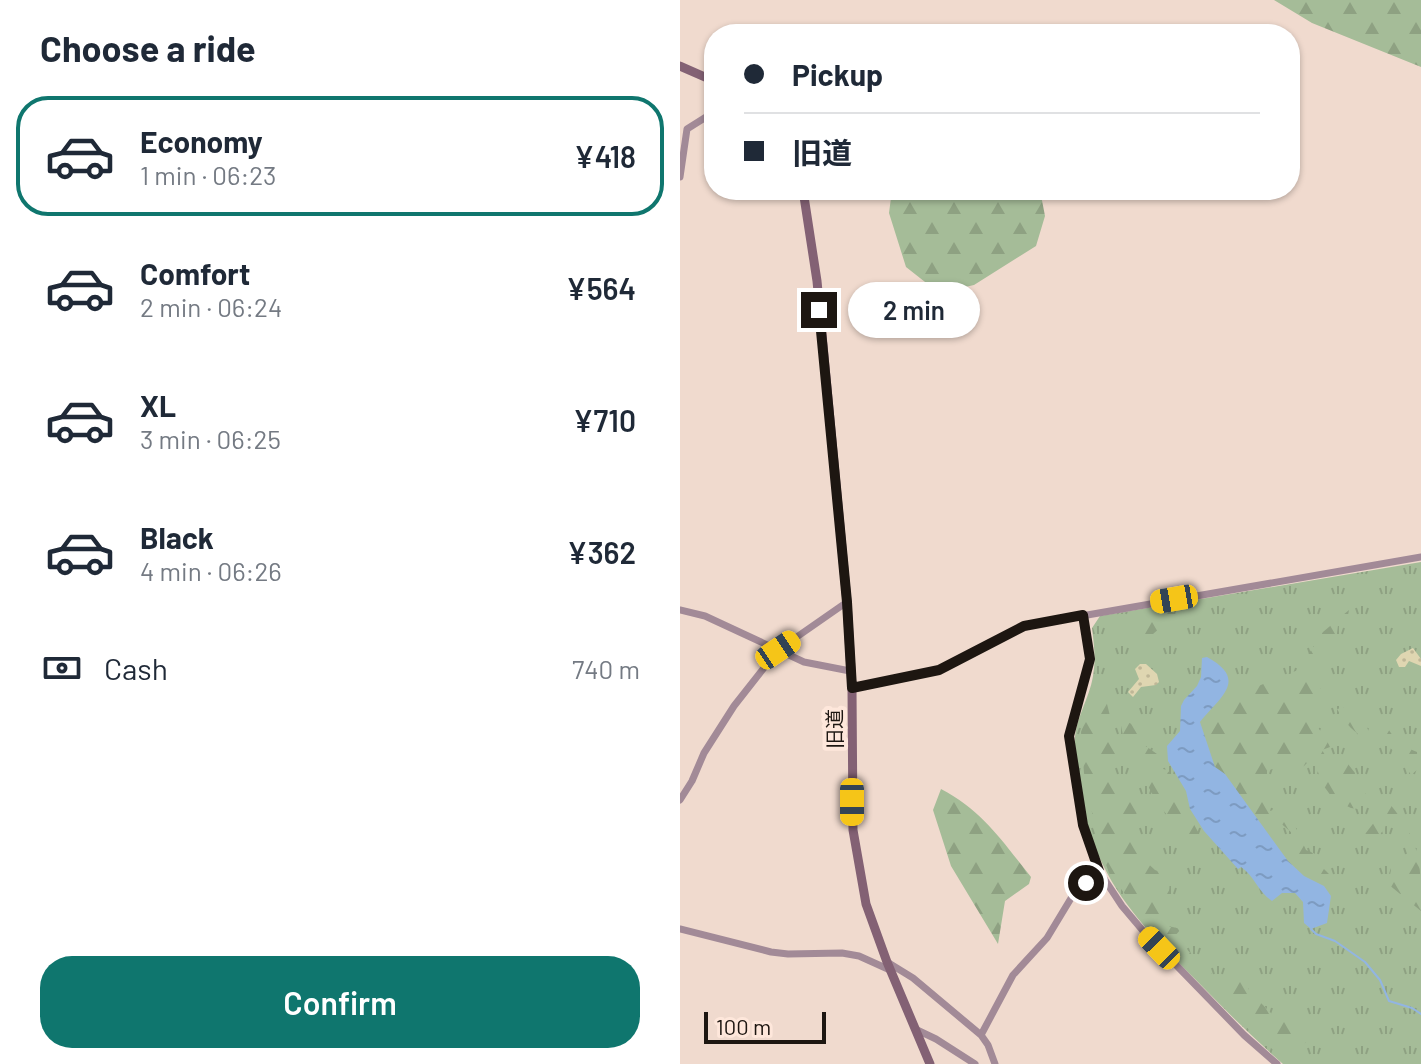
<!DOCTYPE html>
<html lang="en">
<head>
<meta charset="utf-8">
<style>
  body { margin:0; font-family:Barlow,"Noto Sans JP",sans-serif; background:#f6f6f7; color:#1f2937; height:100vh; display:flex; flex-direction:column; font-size:30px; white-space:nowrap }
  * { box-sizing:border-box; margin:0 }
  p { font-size:26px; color:#747a83 }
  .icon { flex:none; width:44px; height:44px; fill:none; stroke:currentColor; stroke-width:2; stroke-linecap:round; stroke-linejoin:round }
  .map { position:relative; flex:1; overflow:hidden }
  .details { display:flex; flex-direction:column; background:#fff; width:680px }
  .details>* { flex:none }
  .top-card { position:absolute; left:24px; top:24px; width:596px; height:176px; border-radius:32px; box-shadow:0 2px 6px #0004; display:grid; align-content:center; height:176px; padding:0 40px; background:#fff }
  .scale { position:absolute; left:24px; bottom:20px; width:122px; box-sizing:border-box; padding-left:8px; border:4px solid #1d1611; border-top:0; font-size:22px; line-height:28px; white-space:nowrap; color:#1d1611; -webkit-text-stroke:6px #fee7db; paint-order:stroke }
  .end { position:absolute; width:36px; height:36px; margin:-18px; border:10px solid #1d1611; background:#fff; box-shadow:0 0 0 4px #fff }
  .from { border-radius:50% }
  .bubble { position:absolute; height:56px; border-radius:28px; background:#fff; box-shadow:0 2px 6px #0004; font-size:26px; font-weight:600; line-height:56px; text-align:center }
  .car { position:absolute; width:24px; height:48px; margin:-24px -12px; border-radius:10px; box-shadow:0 0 6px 2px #0007; background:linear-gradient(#f5c518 24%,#345 0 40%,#f5c518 0 76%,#345 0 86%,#f5c518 0) }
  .top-card b { display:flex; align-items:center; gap:28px; height:76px; font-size:30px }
  .top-card b+b { border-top:2px solid #e0e1e3 }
  .top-card i { width:20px; height:20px; background:#1f2937 }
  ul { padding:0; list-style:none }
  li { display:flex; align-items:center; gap:24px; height:120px; margin:0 16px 12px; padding:0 24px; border:4px solid transparent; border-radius:32px }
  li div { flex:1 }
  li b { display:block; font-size:30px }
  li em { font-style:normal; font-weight:600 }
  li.current { border-color:#0f766e }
  li>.icon { width:72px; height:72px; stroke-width:1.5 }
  h2 { padding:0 40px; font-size:36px; line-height:96px }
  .pay { display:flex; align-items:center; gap:20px; height:88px; padding:0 40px; font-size:30px }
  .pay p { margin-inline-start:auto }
  .button { display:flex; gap:16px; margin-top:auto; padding:16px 40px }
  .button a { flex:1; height:92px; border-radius:32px; background:#0f766e; color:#fff; font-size:32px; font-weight:600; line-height:92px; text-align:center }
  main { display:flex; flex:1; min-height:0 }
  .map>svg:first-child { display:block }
</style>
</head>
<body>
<main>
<section class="details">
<h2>Choose a ride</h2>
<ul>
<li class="current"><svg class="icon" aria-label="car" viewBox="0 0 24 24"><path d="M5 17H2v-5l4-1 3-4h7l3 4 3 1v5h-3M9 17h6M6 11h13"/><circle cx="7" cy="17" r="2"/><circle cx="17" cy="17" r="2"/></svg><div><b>Economy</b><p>1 min · 06:23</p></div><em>¥418</em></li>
<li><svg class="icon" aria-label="car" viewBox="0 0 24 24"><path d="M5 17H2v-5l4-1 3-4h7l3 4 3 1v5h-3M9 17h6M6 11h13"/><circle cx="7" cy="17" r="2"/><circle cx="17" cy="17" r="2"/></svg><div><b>Comfort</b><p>2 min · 06:24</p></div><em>¥564</em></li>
<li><svg class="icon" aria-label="car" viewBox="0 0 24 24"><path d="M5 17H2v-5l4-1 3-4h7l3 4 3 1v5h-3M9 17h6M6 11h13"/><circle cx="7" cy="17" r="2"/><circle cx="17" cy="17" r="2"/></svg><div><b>XL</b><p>3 min · 06:25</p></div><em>¥710</em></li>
<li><svg class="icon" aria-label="car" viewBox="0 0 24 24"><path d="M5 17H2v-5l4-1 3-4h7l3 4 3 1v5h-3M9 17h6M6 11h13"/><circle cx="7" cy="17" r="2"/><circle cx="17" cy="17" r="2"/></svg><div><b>Black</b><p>4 min · 06:26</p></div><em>¥362</em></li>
</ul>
<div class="pay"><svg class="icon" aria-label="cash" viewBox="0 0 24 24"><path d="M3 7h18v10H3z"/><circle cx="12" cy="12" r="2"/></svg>Cash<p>740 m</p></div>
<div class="button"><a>Confirm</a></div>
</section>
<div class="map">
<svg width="741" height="1064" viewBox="0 0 741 1064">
  <defs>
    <pattern id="grass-tufts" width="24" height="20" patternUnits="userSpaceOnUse" patternTransform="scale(2)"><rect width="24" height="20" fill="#a5bc98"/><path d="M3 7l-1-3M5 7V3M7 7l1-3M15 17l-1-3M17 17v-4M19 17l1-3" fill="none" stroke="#8ea182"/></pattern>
    <pattern id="forest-firs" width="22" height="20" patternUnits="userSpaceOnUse" patternTransform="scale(2)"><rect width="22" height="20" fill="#a5bc98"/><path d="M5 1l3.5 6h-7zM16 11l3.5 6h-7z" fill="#8ea182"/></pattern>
    <pattern id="sand-dots" width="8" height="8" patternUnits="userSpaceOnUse" patternTransform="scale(2)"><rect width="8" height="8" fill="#dfd6b1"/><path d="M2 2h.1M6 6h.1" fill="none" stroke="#bfb797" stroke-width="1.8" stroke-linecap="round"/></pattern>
    <pattern id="water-ripples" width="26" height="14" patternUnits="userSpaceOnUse" patternTransform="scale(2)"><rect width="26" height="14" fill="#92b5e2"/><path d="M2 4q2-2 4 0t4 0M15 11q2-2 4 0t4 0" fill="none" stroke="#7d9bc1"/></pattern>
  </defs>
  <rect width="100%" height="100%" fill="#f0dace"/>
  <!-- grass -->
  <path fill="url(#grass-tufts)" d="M741 562V1064H603C572 1037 543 1008 515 979 480 944 445 910 423 865 405 830 398 786 395 747 393 721 409 701 413 676 416 660 414 644 412 628L420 616Z"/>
  <!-- forest -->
  <path fill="url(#forest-firs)" d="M594 0H741V67L632 23Z
    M212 190H360L365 216 356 246 294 285 259 293 226 267 209 213Z
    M669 610 667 620 658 625 657 633 648 638C650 651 640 663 639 677 638 686 644 694 646 703 633 698 628 704 621 714 635 722 643 732 650 747L642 750 651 765 668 764 675 773 674 781 693 802H681L678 809 671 808 654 800 643 785 633 759 622 752 617 753 629 761 624 766 608 771 603 766 586 771 588 781 593 786 595 802 588 804 590 811 596 809 614 824 626 850 640 856 641 866 650 875V883L635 887 602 862 601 837 612 840V833L597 820 593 831 583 840 535 779 521 738 529 724 561 693 618 670 643 632Z
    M490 611 496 614 473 634 468 646 458 634 437 641V632L431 626 436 620Z
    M414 693 426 700 430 716 426 726 439 753 434 755 430 764 442 796 459 808C453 821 451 827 462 839V858L475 870 490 876 489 895 497 905 484 925 501 929 494 937 538 980 557 977 568 985 570 997 580 1002 593 1015 625 1030 629 1039 613 1056 631 1060 632 1064H611L571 1032 529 985 497 957 466 922 429 873 418 842 404 773 401 732Z
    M667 707 678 720 685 723 689 732 705 723C713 739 721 745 737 752L738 769 731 775 719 756 707 745 698 747 693 737 688 740C674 733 665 723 657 709Z
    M439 716 459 729 463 736 460 742 477 754 467 765 487 770 495 779 491 786 497 797H512L511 819 523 841 525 856 511 851 497 827 478 804 445 745Z
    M261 789C303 811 322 841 351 877L349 884 325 901 318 944 271 866 253 810Z
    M709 803C741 842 741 861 741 911L708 884 711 870 709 859 720 855 724 865 731 860 723 835 707 819 705 828 694 842 685 844 682 838Z"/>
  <!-- sand -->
  <path fill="url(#sand-dots)" d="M733 648 741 659V666L729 661 725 667H719L716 660 721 654Z
    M460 664H466L477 674 479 682 476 685 461 687 453 697 448 692 459 679 455 669Z"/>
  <!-- water -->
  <path fill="url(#water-ripples)" d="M527 657C569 680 540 697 520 722L535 767 545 774 608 861 624 876 644 886 651 896 647 923 631 929 624 923 623 902 615 893H602L592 901C578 892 574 875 561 867L558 869 524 831 510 809 506 791 488 761 487 746 500 731 501 706 504 700 517 686 521 677 522 658Z"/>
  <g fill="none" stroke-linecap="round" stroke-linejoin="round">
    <!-- stream -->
    <path stroke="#92b5e2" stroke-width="2" d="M631 929 636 934 655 941 685 962 700 980 709 1001 732 1008 741 1014"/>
    <!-- street -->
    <path stroke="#a28a97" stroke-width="7" d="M0 177 7 129 34 112
      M0 610 25 616 124 662 170 671
      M403 615 410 659 389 736 403 825 419 871 442 906 464 932 564 1035 597 1064
      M172 688 259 670 344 626 741 557
      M0 800 12 781 24 753 54 706 98 650 167 602
      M0 929 91 952 108 954 162 953 179 956 210 970
      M207 962 233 978 301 1035 308 1045 315 1064
      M235 1029 256 1039 295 1064
      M301 1035 333 975 367 938 393 895 419 871"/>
    <!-- secondary -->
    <path stroke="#836174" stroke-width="9" d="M0 66 34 81
      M123 190 137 281 167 602 172 688 173 830 186 904 207 962 250 1064"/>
  </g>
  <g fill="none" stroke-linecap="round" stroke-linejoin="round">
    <!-- route -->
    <path stroke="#1d1611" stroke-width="10" d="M139 310 167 602 172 688 259 670 344 626 403 615 410 659 389 736 403 825 419 871 406 883"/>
  </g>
  <g text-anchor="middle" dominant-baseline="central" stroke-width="8" stroke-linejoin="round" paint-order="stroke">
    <!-- street labels -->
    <g font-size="20" fill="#1d1611" stroke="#fee7db">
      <text transform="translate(154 729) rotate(-90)">旧道</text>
    </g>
  </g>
</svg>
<div class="scale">100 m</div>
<i class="end from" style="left:406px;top:883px"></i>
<i class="end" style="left:139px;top:310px"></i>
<div class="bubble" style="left:168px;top:282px;width:132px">2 min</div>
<i class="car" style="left:494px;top:599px;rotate:260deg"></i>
<i class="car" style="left:98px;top:650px;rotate:56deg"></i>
<i class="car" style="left:172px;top:802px;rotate:180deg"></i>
<i class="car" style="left:479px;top:948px;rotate:316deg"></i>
<div class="top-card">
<b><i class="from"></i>Pickup</b>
<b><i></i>旧道</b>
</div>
</div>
</main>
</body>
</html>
